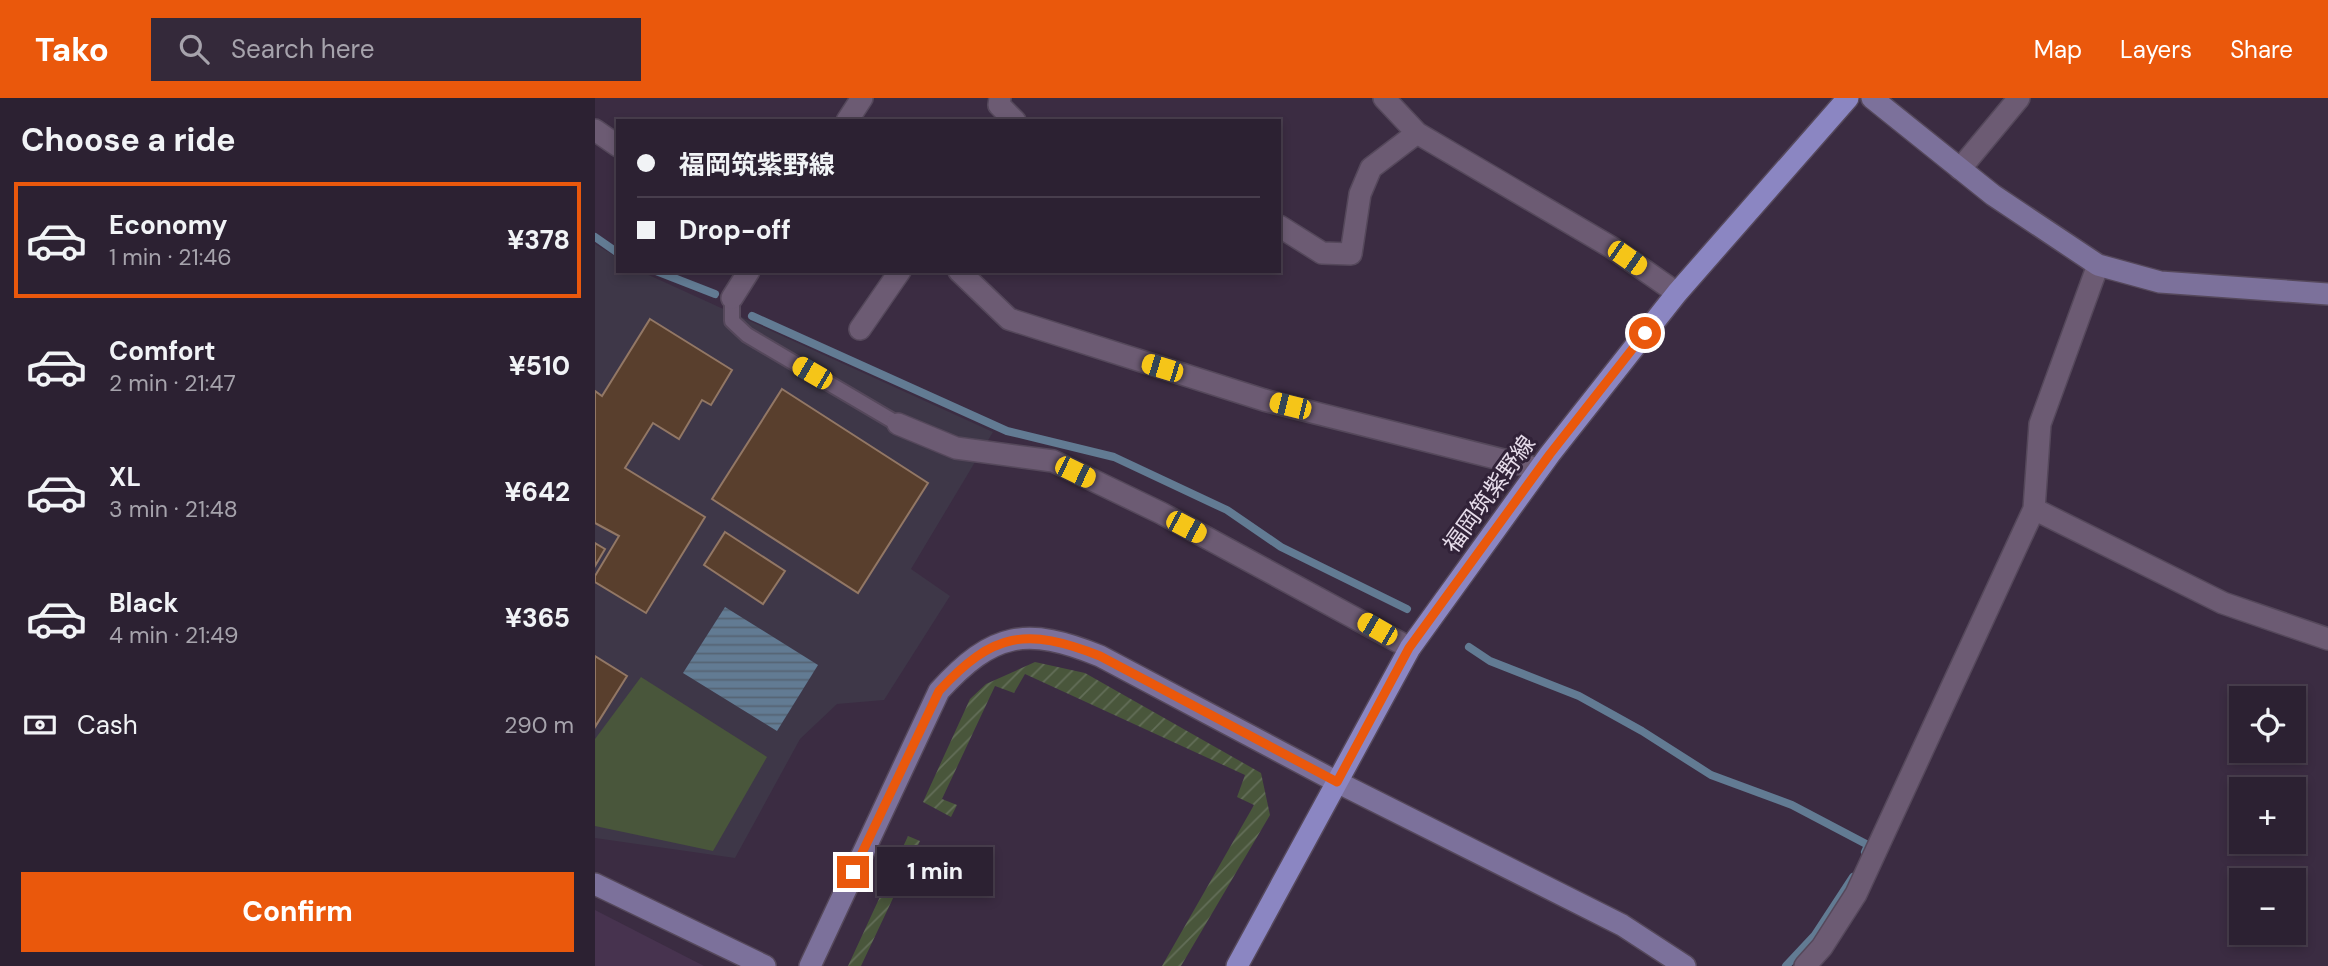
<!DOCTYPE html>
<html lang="en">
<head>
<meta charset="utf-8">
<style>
  body { margin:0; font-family:"DM Sans","Noto Sans JP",sans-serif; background:#34293a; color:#f1f3f6; height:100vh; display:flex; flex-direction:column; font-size:26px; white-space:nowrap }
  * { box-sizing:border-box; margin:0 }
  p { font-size:23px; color:#a6a3ac }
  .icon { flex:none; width:38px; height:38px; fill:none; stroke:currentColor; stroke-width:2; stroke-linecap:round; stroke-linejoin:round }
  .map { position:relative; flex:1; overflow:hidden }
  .side { display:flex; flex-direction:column; background:#2c2132; width:595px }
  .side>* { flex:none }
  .guide { position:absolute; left:21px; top:21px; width:665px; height:154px; border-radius:0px; box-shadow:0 4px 10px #0003,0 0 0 2px #483e4d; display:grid; align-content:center; height:154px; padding:0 21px; background:#2c2132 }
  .tools { position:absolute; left:1634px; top:588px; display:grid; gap:14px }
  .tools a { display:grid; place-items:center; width:77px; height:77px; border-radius:0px; background:#2c2132; box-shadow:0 4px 10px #0003,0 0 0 2px #483e4d; font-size:35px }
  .end { position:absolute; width:32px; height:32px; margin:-16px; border:9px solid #ea580c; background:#fff; box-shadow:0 0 0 4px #fff }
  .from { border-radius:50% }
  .bubble { position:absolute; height:49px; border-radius:0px; background:#2c2132; box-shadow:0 4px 10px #0003,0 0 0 2px #483e4d; font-size:23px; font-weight:800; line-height:49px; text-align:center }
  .car { position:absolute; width:21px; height:42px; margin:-21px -10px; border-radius:9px; box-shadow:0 0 5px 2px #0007; background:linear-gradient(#f5c518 24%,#345 0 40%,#f5c518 0 76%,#345 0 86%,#f5c518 0) }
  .guide b { display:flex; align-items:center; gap:24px; height:66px; font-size:26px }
  .guide b+b { border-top:2px solid #483e4d }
  .guide i { width:18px; height:18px; background:#f1f3f6 }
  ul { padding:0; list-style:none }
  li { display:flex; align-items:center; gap:21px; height:116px; margin:0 14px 10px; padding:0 7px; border:4px solid transparent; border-radius:0px }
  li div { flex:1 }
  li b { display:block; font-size:26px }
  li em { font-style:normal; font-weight:800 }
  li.selected { border-color:#ea580c }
  li>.icon { width:63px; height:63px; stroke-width:1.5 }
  h2 { padding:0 21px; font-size:32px; line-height:84px }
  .pay { display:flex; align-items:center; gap:18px; height:77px; padding:0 21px; font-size:26px }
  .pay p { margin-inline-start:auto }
  .primary-button { display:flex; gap:14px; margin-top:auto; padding:14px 21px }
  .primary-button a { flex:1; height:80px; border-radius:0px; background:#ea580c; color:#fff; font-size:28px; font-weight:800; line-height:80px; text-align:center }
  header { display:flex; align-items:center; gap:42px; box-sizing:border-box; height:98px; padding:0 35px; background:#ea580c; color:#fff }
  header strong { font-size:33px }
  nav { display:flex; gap:38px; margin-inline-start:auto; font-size:24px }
  .search { width:490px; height:63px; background:#34293a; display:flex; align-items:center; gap:18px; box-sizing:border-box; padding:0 24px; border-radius:0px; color:#a6a3ac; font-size:26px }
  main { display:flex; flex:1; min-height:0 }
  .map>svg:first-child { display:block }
</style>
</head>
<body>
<header>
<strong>Tako</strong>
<div class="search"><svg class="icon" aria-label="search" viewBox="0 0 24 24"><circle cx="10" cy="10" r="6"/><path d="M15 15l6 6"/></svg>Search here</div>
<nav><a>Map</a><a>Layers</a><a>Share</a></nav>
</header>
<main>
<section class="side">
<h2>Choose a ride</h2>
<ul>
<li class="selected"><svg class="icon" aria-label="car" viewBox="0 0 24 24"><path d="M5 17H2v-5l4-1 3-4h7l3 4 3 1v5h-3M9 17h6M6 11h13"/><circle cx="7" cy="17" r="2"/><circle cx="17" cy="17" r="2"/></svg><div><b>Economy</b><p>1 min · 21:46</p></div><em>¥378</em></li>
<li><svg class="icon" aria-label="car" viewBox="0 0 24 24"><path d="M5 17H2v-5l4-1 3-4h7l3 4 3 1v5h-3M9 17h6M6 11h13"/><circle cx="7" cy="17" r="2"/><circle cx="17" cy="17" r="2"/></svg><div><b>Comfort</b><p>2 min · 21:47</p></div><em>¥510</em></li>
<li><svg class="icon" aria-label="car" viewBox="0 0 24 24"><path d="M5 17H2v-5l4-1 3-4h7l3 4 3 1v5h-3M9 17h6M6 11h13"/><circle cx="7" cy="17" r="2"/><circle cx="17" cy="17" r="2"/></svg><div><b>XL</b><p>3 min · 21:48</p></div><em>¥642</em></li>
<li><svg class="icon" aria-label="car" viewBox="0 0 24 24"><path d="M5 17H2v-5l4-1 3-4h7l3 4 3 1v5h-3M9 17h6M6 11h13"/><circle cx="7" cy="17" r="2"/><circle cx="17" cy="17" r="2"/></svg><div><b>Black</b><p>4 min · 21:49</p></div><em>¥365</em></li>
</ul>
<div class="pay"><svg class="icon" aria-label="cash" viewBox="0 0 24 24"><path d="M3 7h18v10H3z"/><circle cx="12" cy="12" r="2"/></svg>Cash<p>290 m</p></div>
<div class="primary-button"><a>Confirm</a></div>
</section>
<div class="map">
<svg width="1733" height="868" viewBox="0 0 1733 868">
  <defs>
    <pattern id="garden-furrows" width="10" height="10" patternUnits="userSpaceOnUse" patternTransform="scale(1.75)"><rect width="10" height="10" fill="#49563b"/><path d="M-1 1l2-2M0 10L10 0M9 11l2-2" fill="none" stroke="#636e58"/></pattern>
    <pattern id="water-rules" width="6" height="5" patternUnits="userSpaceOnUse" patternTransform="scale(1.75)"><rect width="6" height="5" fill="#627b93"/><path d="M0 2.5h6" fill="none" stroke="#566474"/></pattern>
  </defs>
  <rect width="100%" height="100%" fill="#3b2c42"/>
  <!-- built -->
  <path fill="#47334f" d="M0 812 109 868H0Z"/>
  <!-- education -->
  <path fill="#3e3748" d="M0 146 23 160V173H45L398 334 316 471 355 498 289 602 242 606 205 641 140 760 0 740Z"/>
  <!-- grass -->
  <path fill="#49563b" d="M46 579 172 659 118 753 0 728V641Z"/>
  <!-- garden -->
  <path fill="url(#garden-furrows)" d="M440 564 490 575 666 675 675 717 586 868H567L659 707 642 699 650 677 430 576 419 595 400 588 347 701 362 707 356 719 328 704 375 601 391 586Z
    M313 738 325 743 266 868H253Z"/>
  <!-- water -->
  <path fill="url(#water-rules)" d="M130 509 223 567 182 633 88 575Z"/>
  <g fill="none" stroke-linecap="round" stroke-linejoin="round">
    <!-- stream -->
    <path stroke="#627b93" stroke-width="8" d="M0 139 23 155
      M61 173 120 196
      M157 218 412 333 519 359 632 412 686 449 812 511
      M874 549 895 563 984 598 1047 633 1116 677 1197 707 1273 747 1270 754
      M1191 868 1220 837 1258 779"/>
  </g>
  <!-- building -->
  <path fill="#593f2d" stroke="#927765" stroke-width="2" d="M55 221 137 272 116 307 107 302 84 341 58 325 30 370 110 419 51 515 0 484V478L24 438 0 425V293L7 298Z
    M187 291 333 385 263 495 117 401Z
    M130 434 190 473 168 506 109 467Z
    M0 445 10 451 0 468Z
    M0 558 32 578 0 629Z"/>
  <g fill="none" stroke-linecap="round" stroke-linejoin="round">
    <defs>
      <path id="lane" d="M137 200V223L152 237 303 326"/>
      <path id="street" d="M405 0 404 7 420 23
        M789 0 822 35 1016 149 1082 195
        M252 23 267 0
        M0 32 23 48
        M1365 71 1424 0
        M684 128 727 155 756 156 765 96 776 70 822 35
        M364 173 414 221 669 302 944 371
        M137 200 154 173
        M265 231 305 173
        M303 326 361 350 458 363 566 415 815 550
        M1439 411 1628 505 1733 541
        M1210 868 1227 849 1261 796 1439 411 1445 326 1503 167"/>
      <path id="secondary" d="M1277 0 1398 97 1503 167 1565 184 1733 196
        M0 786 170 868
        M215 868 344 593C398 534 431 528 505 558L742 684 1027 827 1090 868"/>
      <path id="primary" d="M642 868 815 550 955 356 1082 195 1253 0"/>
    </defs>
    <!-- lane casing -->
    <use href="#lane" stroke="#55485b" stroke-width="18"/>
    <!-- street casing -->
    <use href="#street" stroke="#55485b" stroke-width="24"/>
    <!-- secondary casing -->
    <use href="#secondary" stroke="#55485b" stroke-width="24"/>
    <!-- primary casing -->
    <use href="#primary" stroke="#55485b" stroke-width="24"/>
    <!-- lane -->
    <use href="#lane" stroke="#6c5b73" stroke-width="14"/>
    <!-- street -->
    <use href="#street" stroke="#6c5b73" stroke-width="21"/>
    <!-- secondary -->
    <use href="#secondary" stroke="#7c719b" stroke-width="21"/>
    <!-- primary -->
    <use href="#primary" stroke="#8b86c2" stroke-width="21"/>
  </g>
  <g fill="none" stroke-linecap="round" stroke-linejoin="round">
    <!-- route -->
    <path stroke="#ea580c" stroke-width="9" d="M258 774 344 593C398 534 431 529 505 558L742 684 814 550 955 356 1050 235"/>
  </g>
  <g text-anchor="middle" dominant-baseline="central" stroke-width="6" stroke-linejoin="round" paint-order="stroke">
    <!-- street labels -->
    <g font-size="23" fill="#e7ddeb" stroke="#312238">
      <text transform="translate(894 396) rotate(-54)">福岡筑紫野線</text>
    </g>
  </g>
</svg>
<div class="tools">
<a><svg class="icon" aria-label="locate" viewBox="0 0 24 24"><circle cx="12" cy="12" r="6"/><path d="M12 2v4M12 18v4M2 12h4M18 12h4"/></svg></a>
<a>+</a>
<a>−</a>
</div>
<i class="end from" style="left:1050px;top:235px"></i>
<i class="end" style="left:258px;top:774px"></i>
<div class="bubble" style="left:282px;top:749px;width:116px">1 min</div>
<i class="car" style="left:1032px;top:160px;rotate:125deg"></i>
<i class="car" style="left:567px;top:270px;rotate:287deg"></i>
<i class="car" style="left:217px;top:275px;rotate:300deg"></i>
<i class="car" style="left:695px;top:308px;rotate:284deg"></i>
<i class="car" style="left:480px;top:374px;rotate:116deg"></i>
<i class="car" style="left:591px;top:429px;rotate:118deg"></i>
<i class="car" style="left:782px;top:531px;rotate:300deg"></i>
<div class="guide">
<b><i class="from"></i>福岡筑紫野線</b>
<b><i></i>Drop-off</b>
</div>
</div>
</main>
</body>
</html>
